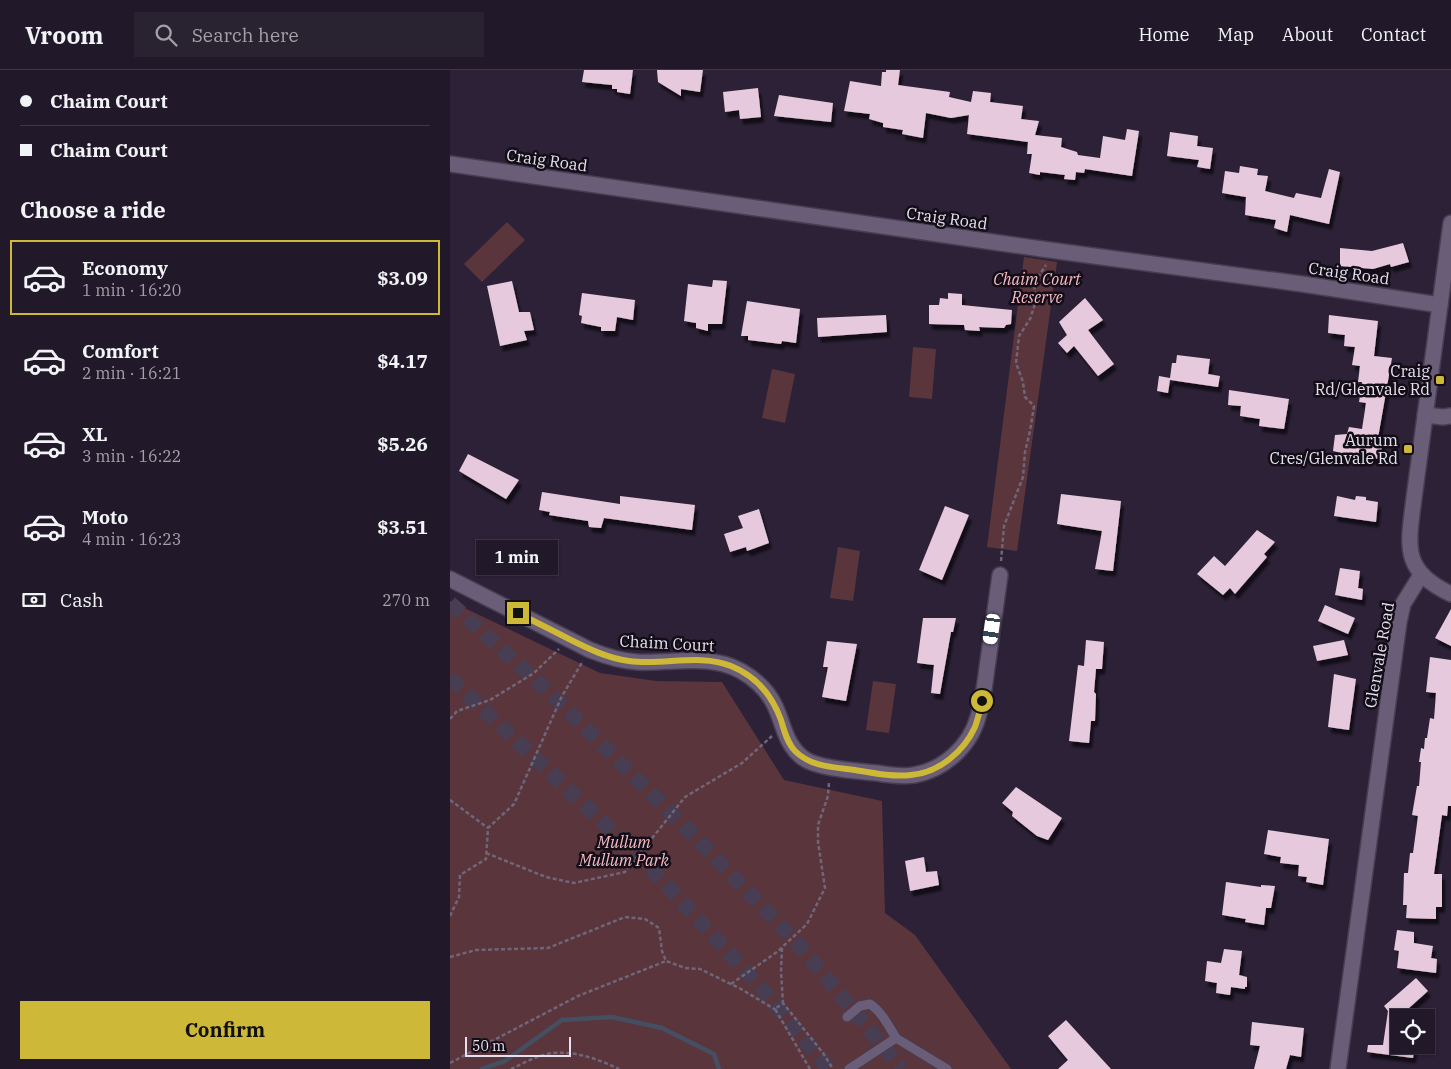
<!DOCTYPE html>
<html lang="en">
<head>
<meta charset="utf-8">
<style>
  body { margin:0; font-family:"IBM Plex Serif",serif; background:#292231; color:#f1f3f6; height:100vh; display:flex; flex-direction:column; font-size:19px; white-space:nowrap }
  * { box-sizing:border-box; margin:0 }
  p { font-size:16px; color:#a2a0a8 }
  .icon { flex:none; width:28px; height:28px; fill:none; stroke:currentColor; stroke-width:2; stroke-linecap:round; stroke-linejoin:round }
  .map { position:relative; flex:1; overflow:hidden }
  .panel { display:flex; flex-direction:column; background:#211929; width:450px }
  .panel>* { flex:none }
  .hud { display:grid; align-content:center; height:110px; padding:0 20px; background:#211929 }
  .buttons { position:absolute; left:940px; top:939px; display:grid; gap:10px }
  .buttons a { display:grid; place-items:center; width:45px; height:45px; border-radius:0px; background:#211929; box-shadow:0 1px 4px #0004,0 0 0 1px #3e3846; font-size:25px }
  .scale { position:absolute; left:15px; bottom:12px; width:106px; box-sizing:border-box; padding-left:5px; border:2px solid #e7e0ef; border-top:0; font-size:14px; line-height:18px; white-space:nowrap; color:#e7e0ef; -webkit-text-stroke:4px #120d17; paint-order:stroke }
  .end { position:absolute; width:22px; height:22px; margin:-11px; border:6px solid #ceb837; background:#111; box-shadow:0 0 0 2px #111 }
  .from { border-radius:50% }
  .bubble { position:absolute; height:35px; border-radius:0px; background:#211929; box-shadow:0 1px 4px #0004,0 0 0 1px #3e3846; font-size:16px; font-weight:700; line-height:35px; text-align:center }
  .car { position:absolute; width:15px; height:30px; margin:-15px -8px; border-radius:6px; box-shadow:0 0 4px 1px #0007; background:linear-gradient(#fff 24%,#345 0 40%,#fff 0 76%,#345 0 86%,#fff 0) }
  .hud b { display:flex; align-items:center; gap:18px; height:48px; font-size:19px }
  .hud b+b { border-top:1px solid #3e3846 }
  .hud i { width:12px; height:12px; background:#f1f3f6 }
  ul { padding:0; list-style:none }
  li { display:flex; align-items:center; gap:15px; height:75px; margin:0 10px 8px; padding:0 10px; border:2px solid transparent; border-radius:0px }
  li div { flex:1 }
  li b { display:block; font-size:19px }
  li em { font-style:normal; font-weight:700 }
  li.selected { border-color:#ceb837 }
  li>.icon { width:45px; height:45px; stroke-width:1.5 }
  h2 { padding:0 20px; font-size:22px; line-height:60px }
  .pay { display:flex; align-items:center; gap:12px; height:55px; padding:0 20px; font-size:19px }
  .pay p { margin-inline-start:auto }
  .cta { display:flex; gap:10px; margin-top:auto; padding:10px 20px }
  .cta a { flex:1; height:58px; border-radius:0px; background:#ceb837; color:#111; font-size:20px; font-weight:700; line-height:58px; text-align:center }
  header { display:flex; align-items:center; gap:30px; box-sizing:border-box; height:70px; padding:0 25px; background:#211929; border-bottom:1px solid #3e3846 }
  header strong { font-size:24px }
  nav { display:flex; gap:28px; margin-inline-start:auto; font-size:18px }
  .search { width:350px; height:45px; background:#292231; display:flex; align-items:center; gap:12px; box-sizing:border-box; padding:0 18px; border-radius:0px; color:#a2a0a8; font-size:19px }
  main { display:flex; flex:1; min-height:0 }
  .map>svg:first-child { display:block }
</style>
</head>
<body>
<header>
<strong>Vroom</strong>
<div class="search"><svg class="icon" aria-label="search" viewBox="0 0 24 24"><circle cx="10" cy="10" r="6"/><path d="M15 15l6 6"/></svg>Search here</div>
<nav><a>Home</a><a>Map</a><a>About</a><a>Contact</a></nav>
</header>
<main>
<section class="panel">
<div class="hud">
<b><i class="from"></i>Chaim Court</b>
<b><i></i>Chaim Court</b>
</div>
<h2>Choose a ride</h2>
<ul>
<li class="selected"><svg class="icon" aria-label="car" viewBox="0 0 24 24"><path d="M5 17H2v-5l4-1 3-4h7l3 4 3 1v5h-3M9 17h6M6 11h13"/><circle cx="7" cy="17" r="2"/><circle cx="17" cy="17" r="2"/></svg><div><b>Economy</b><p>1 min · 16:20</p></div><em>$3.09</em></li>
<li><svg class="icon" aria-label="car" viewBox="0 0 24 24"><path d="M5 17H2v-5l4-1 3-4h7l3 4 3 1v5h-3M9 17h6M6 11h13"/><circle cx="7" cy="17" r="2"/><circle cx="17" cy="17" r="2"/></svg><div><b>Comfort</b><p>2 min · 16:21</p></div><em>$4.17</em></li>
<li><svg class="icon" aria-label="car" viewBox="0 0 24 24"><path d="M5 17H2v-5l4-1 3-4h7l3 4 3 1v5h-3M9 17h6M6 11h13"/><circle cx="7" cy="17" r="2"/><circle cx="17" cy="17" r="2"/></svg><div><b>XL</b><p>3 min · 16:22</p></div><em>$5.26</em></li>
<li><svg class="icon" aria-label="car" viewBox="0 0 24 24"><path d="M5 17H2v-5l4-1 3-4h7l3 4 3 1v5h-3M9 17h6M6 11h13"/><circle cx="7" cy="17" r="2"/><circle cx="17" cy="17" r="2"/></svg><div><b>Moto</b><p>4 min · 16:23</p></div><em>$3.51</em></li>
</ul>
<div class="pay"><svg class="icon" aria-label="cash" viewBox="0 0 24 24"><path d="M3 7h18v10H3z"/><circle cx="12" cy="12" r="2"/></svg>Cash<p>270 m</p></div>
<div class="cta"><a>Confirm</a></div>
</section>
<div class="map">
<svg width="1001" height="999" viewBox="0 0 1001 999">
  <defs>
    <filter id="shadow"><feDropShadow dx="3" dy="5.5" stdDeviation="1" flood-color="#0009"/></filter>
  </defs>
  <rect width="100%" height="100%" fill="#2c2137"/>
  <!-- green -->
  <path fill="#5a353c" d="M57 152 75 170 32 212 14 194Z
    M574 187 607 192 567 481 537 477Z
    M463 277 486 279 482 329 459 327Z
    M322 299 345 304 335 353 312 348Z
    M388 477 410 481 403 531 380 528Z
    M0 531 150 603 206 611 272 612 334 710 432 731 435 843 465 865 561 999H0Z
    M423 611 446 614 439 663 416 660Z"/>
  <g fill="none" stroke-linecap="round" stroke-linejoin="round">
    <!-- stream -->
    <path stroke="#454f62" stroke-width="4.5" d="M32 999 55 991 112 950 162 947 212 958 264 984 269 999"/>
  </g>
  <!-- building -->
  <path fill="#e7c9de" filter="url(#shadow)" d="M134 0H183L180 24 167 22V19H162V15L132 12Z
    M207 0H253L250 22 231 19V26L208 12Z
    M436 0H450L448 15 500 22 499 27 521 32 523 21 541 23 540 32 573 36 571 49 589 51 585 65 612 68 611 77 627 82 628 85 650 88 653 66 675 70 677 59 689 61 682 106 635 99 634 103 626 102 625 110 614 109 615 105 590 102V105L579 103 582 84H577L578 72 517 64 519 45 501 48 476 43 473 68 452 64 453 60 433 57V53L419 49 420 44 394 41 400 11 431 16 432 2H436Z
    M308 18 311 47 290 49 289 40 275 42 273 22Z
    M329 25 383 33 381 52 324 46Z
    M720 62 748 66 747 76 763 78 760 99 747 97 749 90 717 86Z
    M790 96 808 99 807 105 818 106 815 121 844 128 846 123 871 128 879 99 890 102 879 154 840 145 837 162 824 158 826 150 795 145 796 127 772 123 775 101 789 103Z
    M953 173 959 192 941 197 940 194 923 199 890 196V178L922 181Z
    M263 210 277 211 272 254H258V261L246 258V253L234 251 238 214 262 217Z
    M62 211 69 242H80L84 260 74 261 77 270 50 276 37 216Z
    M132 223 185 230 183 250 167 247 165 261H151V257L131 253 132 246 129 245Z
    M498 223 512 224V235L562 240 561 254 556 255 554 258 529 257 530 261 515 260 514 255 479 254V235H489L490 228 498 229Z
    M635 228 653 250 638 260 664 294 648 306 624 276 617 283 608 273 617 265 609 252Z
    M297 231 350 239 346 273 332 271 331 274 298 270V266H291Z
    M436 245 437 262 368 267 367 248Z
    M879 245 928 251 924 286 942 288 928 368 932 369 931 389 904 386 883 381 885 365 897 364 899 357 912 359 916 333 909 332 912 312H908L910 296 902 295 905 277 894 276 895 265 878 263Z
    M727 285 760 289 758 304 770 306 768 317 720 310 718 323 707 321 709 306 720 308 722 293H726Z
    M779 320 839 329 834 359 809 356 810 349 790 346 791 336 778 335Z
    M18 384 69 410 56 429 9 401Z
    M92 422 170 434V426L245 435 242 460 154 448 151 458 139 457 138 451 99 445 100 442 89 440Z
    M611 424 671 431 663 501 645 499 652 461 607 454Z
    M887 426 905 430 906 426 916 427V430L928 432 926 452 884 446Z
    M495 436 519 445 492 510 469 500Z
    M309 439 319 473 297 481 296 477 280 482 274 464 293 458 288 446Z
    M807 460 825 472 814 484 817 487 785 524 780 518 773 525 747 504 764 486 775 496Z
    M890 498 910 501 908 518 913 519 912 530 885 525Z
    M875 535 905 548 898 564 868 551Z
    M1001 539V576L985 568Z
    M473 548H506L503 562H501L490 624 481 623 484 595 467 593Z
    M636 570 654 572 652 599H646L644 622 646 624 645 651H641L639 673 619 671 628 595 634 596Z
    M894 570 898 585 867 591 863 576Z
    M377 571 407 574 396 631 372 627 378 597H373Z
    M980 587 1001 590V736H998L997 746 992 745 984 804H992V837H986V849L956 848 957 835H953L954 803H958L960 783H963L968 746 962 745 967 716H969L971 692H969L971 678 974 679 975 668H977L980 648 984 649 986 623 976 622Z
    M884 604 906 609 899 660 878 657Z
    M566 717 612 748 598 770 587 766 562 746 563 742 552 733Z
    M818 760 879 769 873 815 856 812 857 807 848 806 849 795 830 793 831 787 814 784Z
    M474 787 476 802 487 801 489 815 460 821 455 791Z
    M776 812 811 817V815L825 816 821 838H816L814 855 795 852 796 849 772 845Z
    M947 860 964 862V873L983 876 981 888 987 889 986 903 947 898 949 881 944 880Z
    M774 879 792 881 789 905 797 907V917H795V919L781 917 780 925 766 923 767 913 755 911 757 891 771 893Z
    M966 908 978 921 949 947V975H965L963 988 917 982 918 975H933L938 941 934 936Z
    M616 950 661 999H608L618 990 598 966Z
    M802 952 854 958 851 987 840 985 836 999H804L810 976 800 975Z"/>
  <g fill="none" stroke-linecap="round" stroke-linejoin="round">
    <!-- motorway-tunnel -->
    <path stroke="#483e53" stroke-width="15" stroke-dasharray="15 8" stroke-linecap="butt" d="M0 533 100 623 245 767 350 876 452 999
      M0 608 194 791 308 914 379 999"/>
    <defs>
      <path id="service" d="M397 947 410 936 420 934C432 942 438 955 446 968
        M399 999 446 968 497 999"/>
      <path id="minor" d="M0 94 592 179 852 214 990 235
        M975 345 993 347 1001 346
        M0 509 140 580C155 586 171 591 187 592 222 594 259 583 291 601 305 609 318 621 325 636 334 655 335 674 353 688 368 699 407 701 427 703 439 705 452 707 464 705 494 700 520 676 528 647 534 629 535 610 538 591 542 562 546 533 550 505
        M888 999 949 552 953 534 971 505"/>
      <path id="tertiary" d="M1001 153 964 428C958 476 951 501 1001 524"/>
    </defs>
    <!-- service casing -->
    <use href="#service" stroke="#473d50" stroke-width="11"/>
    <!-- minor casing -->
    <use href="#minor" stroke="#473d50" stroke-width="18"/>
    <!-- tertiary casing -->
    <use href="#tertiary" stroke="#473d50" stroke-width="18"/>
    <!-- path -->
    <path stroke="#70667a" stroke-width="2.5" stroke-dasharray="4 2.5" stroke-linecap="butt" d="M551 491 554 456 573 407 575 382 580 361 584 336 575 327 573 312 566 293 569 266 580 249 586 231 584 213 596 195
      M0 649 7 641 40 630 84 603 109 579
      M0 730 38 758
      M36 783 96 807 124 813 175 802 235 727 292 693 322 666
      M0 846 9 827 10 805 36 789 38 758 64 734 112 626 133 591
      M332 878 331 901 333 933
      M0 887 26 880 98 878 175 847 195 849 209 858 212 881 216 891 235 898 250 899 291 919 326 940
      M281 914 327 882 357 854 375 818 368 772V755L378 726 379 712
      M0 993 128 926 216 891
      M61 999C72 994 84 987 97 984 121 979 148 989 169 999
      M360 999 325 939 333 933 373 983 383 999"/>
    <!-- service -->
    <use href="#service" stroke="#6a5d77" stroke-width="9"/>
    <!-- minor -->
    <use href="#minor" stroke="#6a5d77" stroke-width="15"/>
    <!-- tertiary -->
    <use href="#tertiary" stroke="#6a5d77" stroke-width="15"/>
  </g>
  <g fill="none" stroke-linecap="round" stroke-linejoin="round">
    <!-- route -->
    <path stroke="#ceb837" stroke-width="6" d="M68 543C85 552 102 560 119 569 139 579 157 588 179 591 213 596 249 583 281 596 306 606 322 625 331 650 334 660 337 673 345 681 361 697 383 697 405 700 423 703 443 707 461 705 489 703 514 681 525 657 528 649 530 640 532 631"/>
  </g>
  <!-- markers -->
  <g fill="#ceb837" stroke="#120d17" stroke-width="2">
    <rect x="985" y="305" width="10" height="10" rx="2.5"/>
    <rect x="953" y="374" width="10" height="10" rx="2.5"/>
  </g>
  <g text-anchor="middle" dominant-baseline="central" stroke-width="5" stroke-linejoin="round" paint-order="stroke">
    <!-- street labels -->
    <g font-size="16" fill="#e7e0ef" stroke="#120d17">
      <text transform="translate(97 90) rotate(8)">Craig Road</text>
      <text transform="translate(497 148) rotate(8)">Craig Road</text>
      <text transform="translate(899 203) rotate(8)">Craig Road</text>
      <text transform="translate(217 573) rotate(3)">Chaim Court</text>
      <text transform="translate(929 585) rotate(-80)">Glenvale Road</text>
    </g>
    <!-- park labels -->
    <g font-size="16" font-style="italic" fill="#f8bbc5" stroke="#120d17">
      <text x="587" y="209">Chaim Court<tspan x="587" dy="18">Reserve</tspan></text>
      <text x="174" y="772">Mullum<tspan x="174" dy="18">Mullum Park</tspan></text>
    </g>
    <!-- poi labels -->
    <g font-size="16" fill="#e7e0ef" stroke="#120d17" text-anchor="end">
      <text x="980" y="301">Craig<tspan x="980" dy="18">Rd/Glenvale Rd</tspan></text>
      <text x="948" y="370">Aurum<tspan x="948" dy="18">Cres/Glenvale Rd</tspan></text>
    </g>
  </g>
</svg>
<div class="buttons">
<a><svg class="icon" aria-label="locate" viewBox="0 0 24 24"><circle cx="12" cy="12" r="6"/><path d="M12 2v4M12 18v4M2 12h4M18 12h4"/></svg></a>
</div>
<div class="scale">50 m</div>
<i class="end from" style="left:532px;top:631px"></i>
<i class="end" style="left:68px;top:543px"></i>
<div class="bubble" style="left:26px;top:470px;width:82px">1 min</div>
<i class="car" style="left:542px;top:559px;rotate:188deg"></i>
</div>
</main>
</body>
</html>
